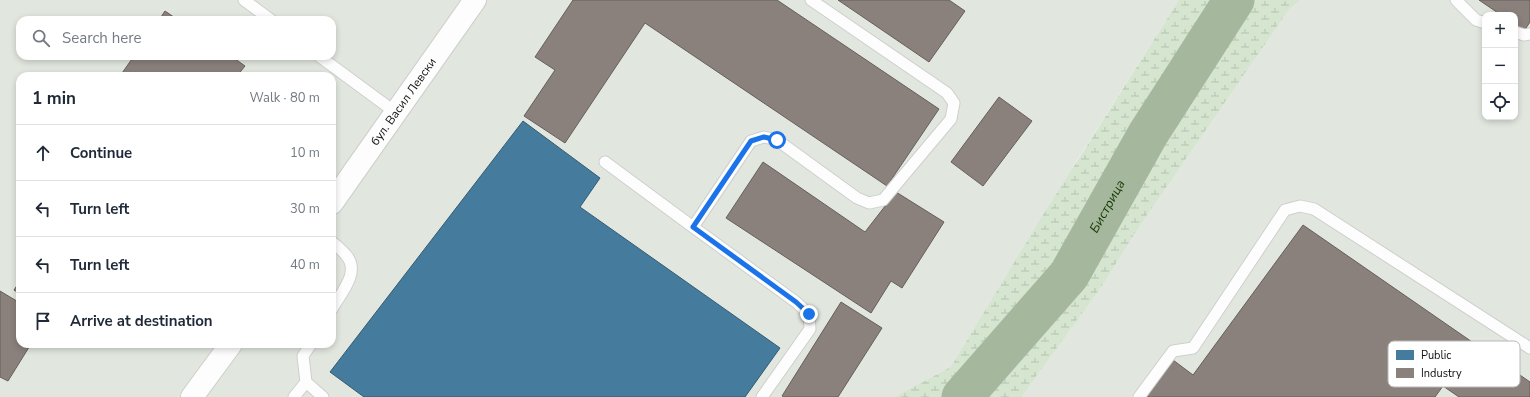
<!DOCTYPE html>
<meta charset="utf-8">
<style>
:root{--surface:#fff;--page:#f6f6f7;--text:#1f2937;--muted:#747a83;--line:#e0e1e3}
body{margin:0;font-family:"Nunito Sans",sans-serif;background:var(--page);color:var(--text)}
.controls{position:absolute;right:12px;top:12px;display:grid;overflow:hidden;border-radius:8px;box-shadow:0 2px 6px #0003}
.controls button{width:36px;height:36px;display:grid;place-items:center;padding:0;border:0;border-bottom:1px solid var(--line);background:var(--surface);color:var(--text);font:20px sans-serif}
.stop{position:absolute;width:12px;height:12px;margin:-9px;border:3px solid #1a73e8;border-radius:50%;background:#fff}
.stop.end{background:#1a73e8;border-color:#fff;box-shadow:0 1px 4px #0008}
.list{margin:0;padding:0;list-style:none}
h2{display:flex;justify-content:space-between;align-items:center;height:52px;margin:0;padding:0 16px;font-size:17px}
h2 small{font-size:13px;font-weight:400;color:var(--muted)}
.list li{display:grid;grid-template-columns:26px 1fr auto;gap:12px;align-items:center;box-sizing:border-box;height:56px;padding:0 16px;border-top:1px solid var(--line)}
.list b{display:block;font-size:15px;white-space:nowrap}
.list em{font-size:13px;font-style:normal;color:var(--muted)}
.icon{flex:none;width:22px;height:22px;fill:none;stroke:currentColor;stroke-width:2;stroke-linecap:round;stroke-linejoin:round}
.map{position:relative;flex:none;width:1530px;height:397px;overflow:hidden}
.search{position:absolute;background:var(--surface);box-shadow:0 2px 6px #0003;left:16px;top:16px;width:320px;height:44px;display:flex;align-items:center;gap:10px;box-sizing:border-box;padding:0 14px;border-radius:12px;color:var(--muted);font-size:15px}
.panel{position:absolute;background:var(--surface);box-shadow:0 2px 6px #0003;left:16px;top:72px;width:320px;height:276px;border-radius:12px}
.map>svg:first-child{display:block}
</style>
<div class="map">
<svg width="1530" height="397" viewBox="0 0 1530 397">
<defs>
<pattern id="wetland-marsh" width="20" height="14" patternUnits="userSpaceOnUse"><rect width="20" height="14" fill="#d5e5cf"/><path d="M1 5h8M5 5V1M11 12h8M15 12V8" fill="none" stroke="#b6c3b1"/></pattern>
</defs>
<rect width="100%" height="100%" fill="#f1f2f0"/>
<path fill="#e1e6df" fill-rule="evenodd" d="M0,0H1179L1072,168L1300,0H1530V397H0ZM1485,15H1515V117H1485ZM20,20H332V56H20ZM20,76H332V344H20Z"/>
<path fill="url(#wetland-marsh)" d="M1179,0H1300L1289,9L1138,228L1101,287L1021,397H895L951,367L1043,215Z"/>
<path fill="#457b9d" stroke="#355b72" d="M523,121L600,178L580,207L780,348L745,397H364L330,372Z"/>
<path fill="#8a817c" stroke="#655f5b" d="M573,0H777L939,109L887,186L645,23L565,143L524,116L555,70L535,57Z
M838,0H949L965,11L929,62Z
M1479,0H1530V22L1524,31L1515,25V15H1501Z
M165,11L178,20H159Z
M134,56H231L245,66L237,76H120Z
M999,97L1032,121L983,186L951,162Z
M763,162L865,232L896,192L944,222L902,288L891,281L871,313L726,218Z
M1303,225L1530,382V397H1459L1443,386L1435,397H1145L1173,360L1193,375Z
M20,281V294L14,290Z
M0,291L20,303V344H31L8,381L0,377Z
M841,302L882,328L838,397H784L782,396Z"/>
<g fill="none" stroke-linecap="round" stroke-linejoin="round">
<path stroke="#a5b89d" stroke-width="41" id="s1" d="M962,397L1069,275L1148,134L1234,0"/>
<g stroke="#cecfcd" stroke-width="13">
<path id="service" d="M244,0L271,20
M1456,0L1476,20L1485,23
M1515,32L1524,35L1530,34
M319,56L395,112
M605,162L693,227
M332,242C337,246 342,250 346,255C361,272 341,293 332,309
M311,344L303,356L306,382L323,397
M294,397L306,382
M762,397L810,329L809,314L796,302L693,227L751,141L764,137L777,140L857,198L869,203L883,200L951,119L954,103L947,93L811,0
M1139,397L1173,351L1193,348L1285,210L1300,206L1314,209L1530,348"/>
</g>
<g stroke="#cecfcd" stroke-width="24">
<g id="tertiary">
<path id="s2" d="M332,203L475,0"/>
<path d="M192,397L231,344"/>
</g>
</g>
<use href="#service" stroke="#fdfdfd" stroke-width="11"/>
<use href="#tertiary" stroke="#fdfdfd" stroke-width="22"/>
</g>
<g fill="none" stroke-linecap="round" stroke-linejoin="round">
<path stroke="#1a73e8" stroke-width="5" d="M777,140L764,137L751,141L693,227L796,302L809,314"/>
</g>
<g text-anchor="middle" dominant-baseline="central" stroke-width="4" stroke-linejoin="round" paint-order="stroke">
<g font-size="12" fill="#10110f" stroke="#fff">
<text stroke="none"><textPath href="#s2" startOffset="124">бул. Васил Левски</textPath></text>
</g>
<g font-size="13" font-style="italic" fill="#143700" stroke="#fff">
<text stroke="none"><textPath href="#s1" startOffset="241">Бистрица</textPath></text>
</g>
</g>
<rect x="1388" y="341" width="132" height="46" rx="6" fill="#fff" stroke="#b7b8b7" stroke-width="1"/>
<rect x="1396" y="350" width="18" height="10" fill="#457b9d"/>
<rect x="1396" y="368" width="18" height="10" fill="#8a817c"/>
<g font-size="11" fill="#10110f">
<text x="1421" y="359">Public</text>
<text x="1421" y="377">Industry</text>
</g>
</svg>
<div class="controls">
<button>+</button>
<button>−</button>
<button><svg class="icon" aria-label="locate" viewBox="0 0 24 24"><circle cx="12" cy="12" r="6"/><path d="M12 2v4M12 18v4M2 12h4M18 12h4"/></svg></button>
</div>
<div class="stop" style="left:777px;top:140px"></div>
<div class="stop end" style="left:809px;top:314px"></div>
<div class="search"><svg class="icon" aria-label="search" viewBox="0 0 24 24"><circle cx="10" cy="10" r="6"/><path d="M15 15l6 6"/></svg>Search here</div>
<section class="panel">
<h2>1 min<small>Walk · 80 m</small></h2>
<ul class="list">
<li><svg class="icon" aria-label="ahead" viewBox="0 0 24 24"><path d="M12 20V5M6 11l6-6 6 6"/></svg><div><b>Continue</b></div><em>10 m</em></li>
<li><svg class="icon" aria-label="left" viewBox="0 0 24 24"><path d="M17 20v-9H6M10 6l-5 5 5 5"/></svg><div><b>Turn left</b></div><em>30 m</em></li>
<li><svg class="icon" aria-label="left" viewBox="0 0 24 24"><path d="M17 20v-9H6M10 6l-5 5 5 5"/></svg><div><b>Turn left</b></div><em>40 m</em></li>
<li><svg class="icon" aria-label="arrive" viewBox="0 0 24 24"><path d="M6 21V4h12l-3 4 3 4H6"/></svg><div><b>Arrive at destination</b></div></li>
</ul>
</section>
</div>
